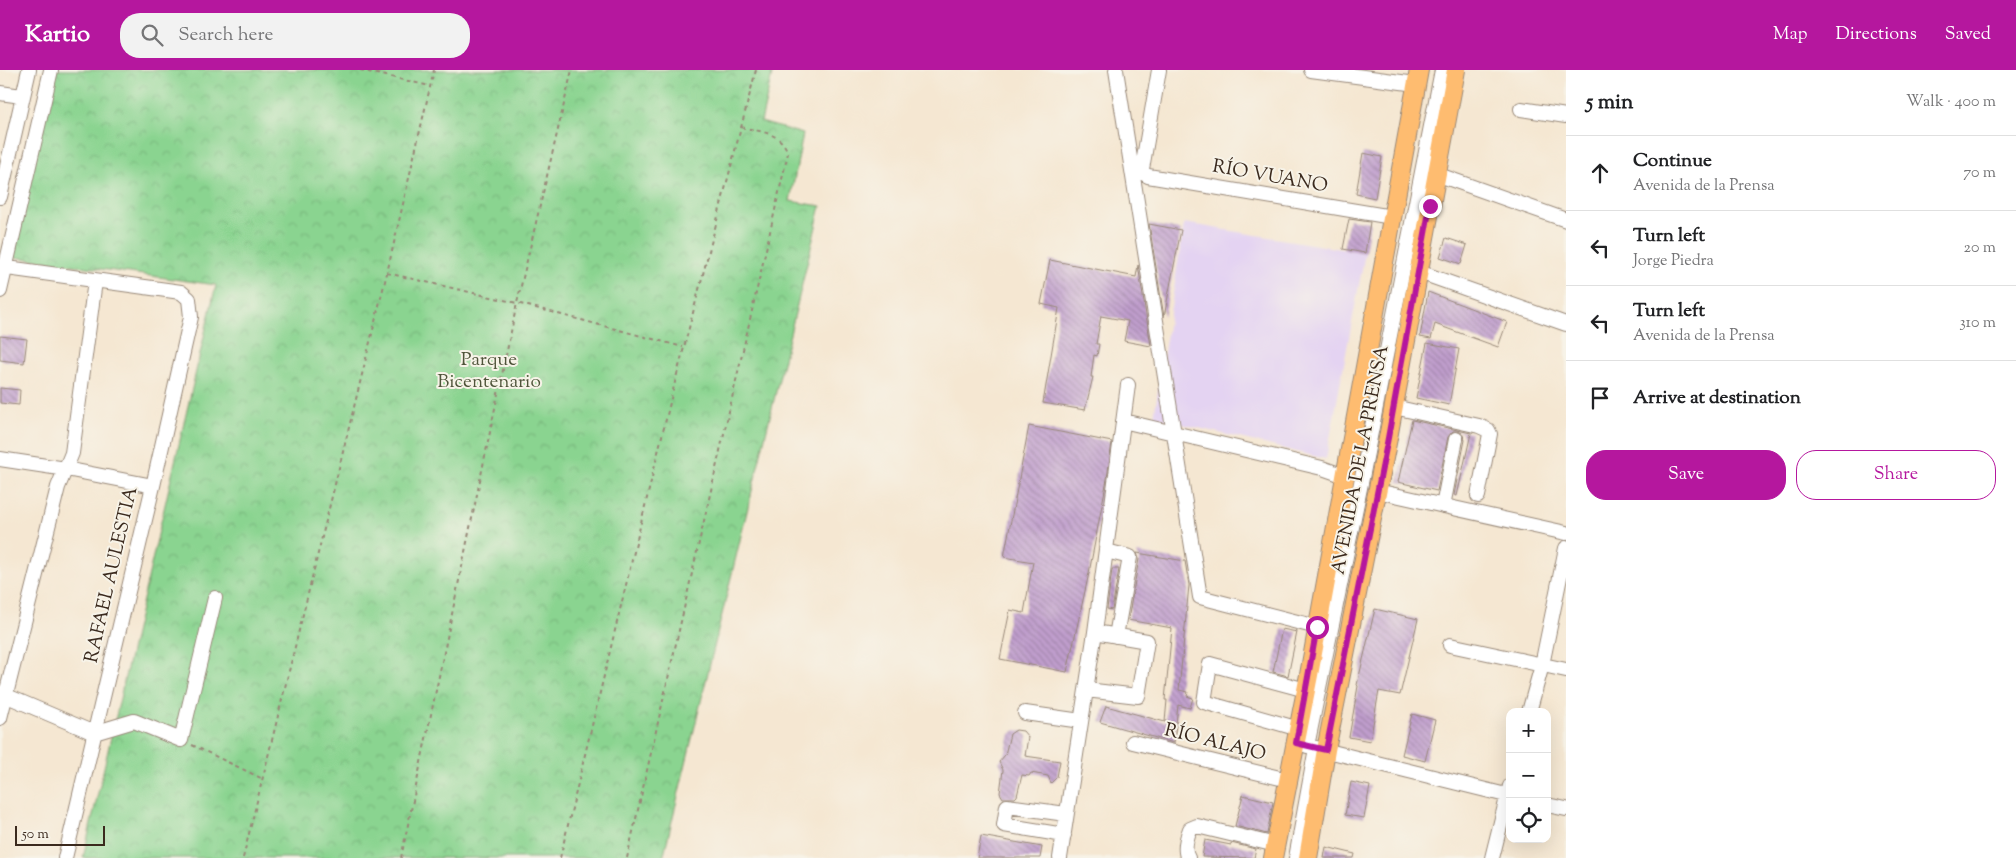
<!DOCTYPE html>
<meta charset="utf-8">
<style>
:root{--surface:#fff;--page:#f2f2f2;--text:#202124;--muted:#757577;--line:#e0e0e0;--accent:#b5179e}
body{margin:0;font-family:"Sorts Mill Goudy",serif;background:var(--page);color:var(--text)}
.controls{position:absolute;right:15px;bottom:15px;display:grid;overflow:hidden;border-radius:10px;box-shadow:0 5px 20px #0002}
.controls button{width:45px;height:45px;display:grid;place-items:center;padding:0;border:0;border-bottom:1px solid var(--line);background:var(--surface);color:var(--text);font:25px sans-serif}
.scale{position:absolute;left:15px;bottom:12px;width:90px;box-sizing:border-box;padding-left:5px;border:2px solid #3b2a1e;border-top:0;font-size:14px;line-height:18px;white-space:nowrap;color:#3b2a1e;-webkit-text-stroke:4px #f7f3e8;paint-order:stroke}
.stop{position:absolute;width:15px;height:15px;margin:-11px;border:4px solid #b5179e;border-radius:50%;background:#fff}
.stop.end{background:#b5179e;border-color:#fff;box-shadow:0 1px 5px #0008}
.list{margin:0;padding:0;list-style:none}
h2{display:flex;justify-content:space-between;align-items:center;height:65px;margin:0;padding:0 20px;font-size:21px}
h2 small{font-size:16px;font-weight:400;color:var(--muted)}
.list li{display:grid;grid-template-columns:32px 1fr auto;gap:15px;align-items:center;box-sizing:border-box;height:75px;padding:0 20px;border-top:1px solid var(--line)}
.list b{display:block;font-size:19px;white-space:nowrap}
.list p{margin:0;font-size:16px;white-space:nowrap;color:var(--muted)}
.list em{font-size:16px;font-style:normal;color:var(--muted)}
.actions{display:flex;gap:10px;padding:15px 20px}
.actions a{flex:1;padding:11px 0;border:1px solid var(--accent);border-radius:20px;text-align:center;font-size:18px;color:var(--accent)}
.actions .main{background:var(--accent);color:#fff}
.icon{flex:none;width:28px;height:28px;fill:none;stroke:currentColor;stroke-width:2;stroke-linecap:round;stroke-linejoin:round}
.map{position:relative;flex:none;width:1566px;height:788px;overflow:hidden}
header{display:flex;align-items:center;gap:30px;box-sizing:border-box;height:70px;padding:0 25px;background:var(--accent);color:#fff}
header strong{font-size:24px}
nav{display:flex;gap:28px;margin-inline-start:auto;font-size:18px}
.search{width:350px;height:45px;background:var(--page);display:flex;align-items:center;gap:12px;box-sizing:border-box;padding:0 18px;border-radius:20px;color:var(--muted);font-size:19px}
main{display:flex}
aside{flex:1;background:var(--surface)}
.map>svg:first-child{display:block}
</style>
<header>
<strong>Kartio</strong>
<div class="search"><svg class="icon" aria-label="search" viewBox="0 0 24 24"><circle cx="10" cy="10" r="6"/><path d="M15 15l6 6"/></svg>Search here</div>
<nav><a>Map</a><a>Directions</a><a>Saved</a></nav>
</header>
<main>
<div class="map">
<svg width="1566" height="788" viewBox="0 0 1566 788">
<defs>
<pattern id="park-crowns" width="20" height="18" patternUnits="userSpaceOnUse" patternTransform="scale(1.25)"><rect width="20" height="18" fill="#8ad490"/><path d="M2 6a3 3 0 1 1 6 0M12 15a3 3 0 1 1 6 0" fill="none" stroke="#78b67c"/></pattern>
<pattern id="building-back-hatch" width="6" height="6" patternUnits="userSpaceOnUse" patternTransform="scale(1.25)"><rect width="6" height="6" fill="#c09ecd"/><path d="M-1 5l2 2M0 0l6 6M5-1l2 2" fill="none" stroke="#9d81a6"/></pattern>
</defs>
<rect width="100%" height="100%" fill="#f7f3e8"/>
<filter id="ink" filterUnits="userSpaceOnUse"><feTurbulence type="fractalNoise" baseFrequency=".02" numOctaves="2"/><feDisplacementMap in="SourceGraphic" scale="10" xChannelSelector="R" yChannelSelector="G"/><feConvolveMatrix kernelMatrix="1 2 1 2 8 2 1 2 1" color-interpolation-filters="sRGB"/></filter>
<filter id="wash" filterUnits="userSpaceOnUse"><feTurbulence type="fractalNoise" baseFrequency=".0096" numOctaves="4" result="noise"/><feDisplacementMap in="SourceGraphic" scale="20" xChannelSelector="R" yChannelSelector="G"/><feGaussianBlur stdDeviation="1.12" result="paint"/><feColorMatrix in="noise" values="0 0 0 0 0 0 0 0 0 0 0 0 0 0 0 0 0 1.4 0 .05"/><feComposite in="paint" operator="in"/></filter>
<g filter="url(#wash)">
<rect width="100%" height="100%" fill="#f5e7d2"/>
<path fill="#e4d3f2" d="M1184,153L1365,183L1326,389L1154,347Z"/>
<path fill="url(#park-crowns)" stroke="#627f57" d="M46,0H773L761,52L803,64L790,131L821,136L663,788H83L216,215L14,187Z"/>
<g id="blocks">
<path fill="url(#building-back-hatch)" d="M1363,83L1382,87L1375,128L1356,124Z
M1349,149L1370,152L1365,183L1343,179Z
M1149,154L1181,160L1164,247Z
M1446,168L1467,175L1461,194L1440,187Z
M1050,190L1136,207L1138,195L1151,276L1124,271L1128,251L1101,246L1096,274H1099L1097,286L1094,285L1091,307H1093L1085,340L1043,333L1059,238L1041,234Z
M1428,222L1507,252L1498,277L1435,254L1431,269L1420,267Z
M0,266L27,269L24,293L0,290Z
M1427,273L1459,279L1449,335L1416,328Z
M0,318L20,320L19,335L0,333Z
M1412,350L1471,363L1457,426L1454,425L1465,370L1462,363L1458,361H1453L1448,367L1437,421L1398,412Z
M1029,356L1112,372L1107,409L1089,503L1067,602L1000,589L1010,540L1024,543L1033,492L1004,487Z
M1137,483L1185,491L1189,515L1179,620L1188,622L1187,626L1193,628L1190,638L1178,635L1174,673L1100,652L1106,636L1165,652L1167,630H1165L1172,558L1128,550L1139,489Z
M1112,499H1119L1112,540L1107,539Z
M1375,539L1418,549L1400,625L1379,621L1370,671L1349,667L1358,616L1357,615Z
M1282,559L1297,562L1288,606L1273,602Z
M1412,644L1435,650L1425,691L1402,685Z
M1016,660L1023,661L1028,667L1025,686L1060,691L1057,707L1051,713L1048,706L1031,703L1029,706L1022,705L1017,726L1015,728H1003L1000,723L1003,700L999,692L1005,685L1010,664Z
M1351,712L1370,716L1364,748L1345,745Z
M1243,725L1273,732L1267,764L1235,756Z
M981,766L1042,777L1040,788H977Z
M1205,770L1231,775V773L1256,779L1254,788L1202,787Z
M1326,777L1355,784L1354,788H1324Z"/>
</g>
</g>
<g filter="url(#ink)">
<use href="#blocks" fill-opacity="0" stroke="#988878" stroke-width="1"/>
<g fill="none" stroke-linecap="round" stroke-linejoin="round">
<g stroke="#988878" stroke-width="16">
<path id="minor" d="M1116,0L1200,527L1317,557
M1159,0L1142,99L1143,103L1148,106L1392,147
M1311,0L1416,14
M0,23L22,26
M1521,39L1566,46
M1436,104L1566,150
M0,127L29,0
M0,197L181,222L189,229L191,247L153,416L65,788
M1419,202L1566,254
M0,221L51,0
M1394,337L1479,356L1488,360L1490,364L1478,426
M1123,351L1322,398L1345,406
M0,389L66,399L153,416
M1377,421L1566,463
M1443,436L1456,369
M1106,481L1130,487L1116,566
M1450,575L1566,600
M1086,620L1138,626L1147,571L1095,562
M0,623L94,663L134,651L181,670L215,528
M1529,642L1542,595L1566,478
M1025,643L1081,651
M0,648L58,417L72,383L95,211
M1299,659L1204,632L1210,594L1306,620
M1133,672L1288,710
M1307,676L1360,418L1442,0
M1316,678L1510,726
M1547,735L1566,739
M1064,765L1004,755L1007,736L1066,744
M1060,788L1095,562L1128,315
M1188,788C1183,780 1187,767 1190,759L1197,756L1276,775
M1296,788L1316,678
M1492,788L1510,716"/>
</g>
<g stroke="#988878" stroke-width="20">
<path id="major" d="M1273,788L1309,605L1419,0
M1308,788L1326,680L1388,368L1456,0"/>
</g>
<path stroke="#988878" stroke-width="2" stroke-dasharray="4 4" stroke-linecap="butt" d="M360,0L430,16
M387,203L517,233L683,277
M192,675L261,708
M243,788L387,203L434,0
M401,788L517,233L572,0
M560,788L675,312L756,0
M627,788L788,83C781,62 761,62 741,57"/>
<use href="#minor" stroke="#fff" stroke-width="14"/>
<use href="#major" stroke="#febc70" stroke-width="18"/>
</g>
</g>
<g fill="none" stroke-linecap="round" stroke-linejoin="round" filter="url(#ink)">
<path stroke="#b5179e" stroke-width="6" d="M1317,557L1296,673L1326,680L1388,368L1430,136"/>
</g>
<g text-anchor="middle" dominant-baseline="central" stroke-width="4" stroke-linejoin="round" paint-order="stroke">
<g font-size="19" fill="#3b2a1e" stroke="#f7f3e8">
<text transform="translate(1270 107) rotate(10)">RÍO VUANO</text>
<text transform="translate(1361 390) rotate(-79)">AVENIDA DE LA PRENSA</text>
<text transform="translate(112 505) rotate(-77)">RAFAEL AULESTIA</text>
<text transform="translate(1215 673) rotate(14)">RÍO ALAJO</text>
</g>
<g font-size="19" fill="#4f543a" stroke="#f7f3e8">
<text x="489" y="290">Parque<tspan x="489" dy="22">Bicentenario</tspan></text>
</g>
</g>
</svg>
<div class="controls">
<button>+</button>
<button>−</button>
<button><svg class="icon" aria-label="locate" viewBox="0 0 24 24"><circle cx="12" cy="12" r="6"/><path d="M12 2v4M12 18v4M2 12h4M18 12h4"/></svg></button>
</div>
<div class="scale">50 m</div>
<div class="stop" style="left:1317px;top:557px"></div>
<div class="stop end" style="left:1430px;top:136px"></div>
</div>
<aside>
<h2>5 min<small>Walk · 400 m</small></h2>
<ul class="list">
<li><svg class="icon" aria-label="ahead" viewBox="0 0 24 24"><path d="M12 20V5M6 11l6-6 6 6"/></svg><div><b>Continue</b><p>Avenida de la Prensa</p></div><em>70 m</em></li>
<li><svg class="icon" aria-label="left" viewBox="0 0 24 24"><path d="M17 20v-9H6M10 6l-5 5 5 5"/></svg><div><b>Turn left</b><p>Jorge Piedra</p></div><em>20 m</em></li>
<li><svg class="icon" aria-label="left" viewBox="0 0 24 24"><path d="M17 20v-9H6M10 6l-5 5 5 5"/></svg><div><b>Turn left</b><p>Avenida de la Prensa</p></div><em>310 m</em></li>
<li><svg class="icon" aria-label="arrive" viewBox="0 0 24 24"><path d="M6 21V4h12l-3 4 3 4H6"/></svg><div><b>Arrive at destination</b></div></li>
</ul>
<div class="actions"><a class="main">Save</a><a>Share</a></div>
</aside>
</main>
